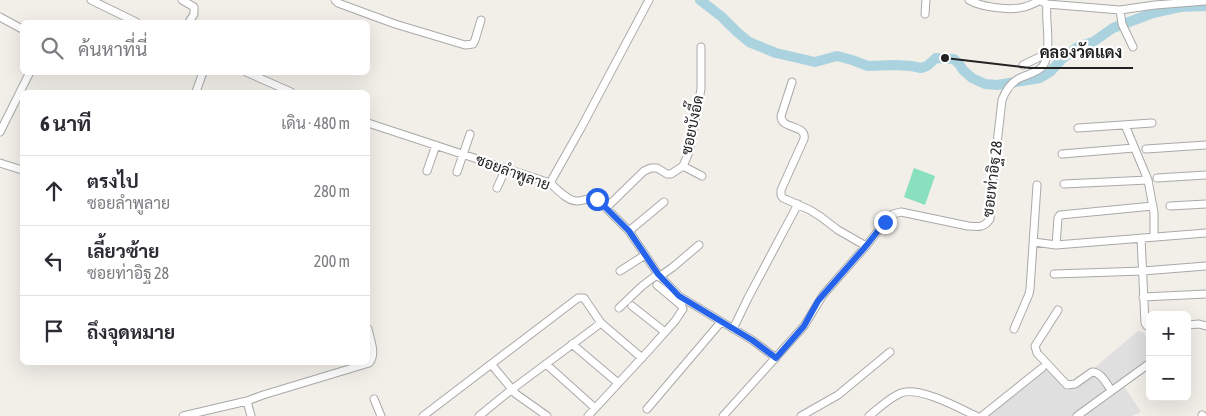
<!DOCTYPE html>
<html lang="th">
<meta charset="utf-8">
<style>
:root{--surface:#fff;--page:#f7f7f7;--text:#2b2b33;--muted:#7c7c81;--line:#e1e1e2}
body{margin:0;font-family:"Asap Condensed",Sarabun,sans-serif;background:var(--page);color:var(--text)}
.controls{position:absolute;right:15px;bottom:15px;display:grid;overflow:hidden;border-radius:8px;box-shadow:0 5px 20px #0002}
.controls button{width:45px;height:45px;display:grid;place-items:center;padding:0;border:0;border-bottom:1px solid var(--line);background:var(--surface);color:var(--text);font:25px sans-serif}
.stop{position:absolute;width:15px;height:15px;margin:-11px;border:4px solid #2563eb;border-radius:50%;background:#fff}
.stop.end{background:#2563eb;border-color:#fff;box-shadow:0 1px 5px #0008}
.list{margin:0;padding:0;list-style:none}
h2{display:flex;justify-content:space-between;align-items:center;height:65px;margin:0;padding:0 20px;font-size:21px}
h2 small{font-size:16px;font-weight:400;color:var(--muted)}
.list li{display:grid;grid-template-columns:32px 1fr auto;gap:15px;align-items:center;box-sizing:border-box;height:70px;padding:0 20px;border-top:1px solid var(--line)}
.list b{display:block;font-size:19px;white-space:nowrap}
.list p{margin:0;font-size:16px;white-space:nowrap;color:var(--muted)}
.list em{font-size:16px;font-style:normal;color:var(--muted)}
.icon{flex:none;width:28px;height:28px;fill:none;stroke:currentColor;stroke-width:2;stroke-linecap:round;stroke-linejoin:round}
.map{position:relative;flex:none;width:1206px;height:416px;overflow:hidden}
.search{position:absolute;background:var(--surface);box-shadow:0 5px 20px #0002;left:20px;top:20px;width:350px;height:55px;display:flex;align-items:center;gap:12px;box-sizing:border-box;padding:0 18px;border-radius:8px;color:var(--muted);font-size:19px}
.panel{position:absolute;background:var(--surface);box-shadow:0 5px 20px #0002;left:20px;top:90px;width:350px;height:275px;border-radius:8px}
.map>svg:first-child{display:block}
</style>
<div class="map">
<svg width="1206" height="416" viewBox="0 0 1206 416">
<rect width="100%" height="100%" fill="#f2efe9"/>
<path fill="#e0dfdf" d="M1138,331L1144,333L1150,343V361L1121,382L1141,412L1132,416H987L1045,368L1067,391Z"/>
<path fill="#88e0be" d="M914,168L935,176L925,205L904,197Z"/>
<g fill="none" stroke-linecap="round" stroke-linejoin="round">
<path stroke="#aad3df" stroke-width="10" d="M700,0L722,17L737,32L749,42L776,53L815,62L837,56L852,60L868,66L895,65L911,66L921,68L927,66L936,58L954,59L959,64L963,70L972,78L985,84L997,85L1028,80L1040,78L1050,72L1062,59L1079,46L1093,42L1113,28L1153,13L1180,7L1206,6"/>
<g stroke="#a9a9a9" stroke-width="9">
<path id="street" d="M91,0L136,22
M182,0L194,7V14L189,22
M335,0L338,3L395,24L465,45L473,44L475,40L481,20
M969,0C981,7 1010,11 1024,7C1030,6 1034,3 1039,1
M1039,0L1047,4L1120,10L1155,5L1206,1
M1120,10L1122,24L1133,47
M925,14L926,0
M0,17L22,29
M1023,65L1048,53
M246,72L291,92
M792,82L781,116C781,130 807,124 804,139L781,190V195L783,198L810,210L821,217L838,230L866,246
M196,92L203,72
M368,123L550,183C557,189 567,201 577,201C584,201 590,197 597,199L629,231L658,274L679,296L752,340L776,358
M1125,125L1148,180L1154,213V237
M1078,128L1152,123
M0,132L30,72
M1146,149L1206,145
M1062,154L1134,148
M0,163L22,170
M683,166L702,176
M427,171L436,145
M457,172L470,134
M1157,178L1206,175
M550,183L581,128L649,0
M1064,184L1148,180
M497,188L506,168
M1170,206L1206,204
M606,208L644,171L651,168H657L667,174H671L683,166L689,152L701,89V47
M629,231L664,202
M1141,238L1145,323L1147,326L1150,327
M1034,242L1056,245L1206,233
M1056,245L1058,218L1060,215L1153,206
M620,271L645,255
M1054,274L1143,271L1206,266
M659,277L673,267L699,245
M1143,297L1206,294
M632,306L665,332
M619,308L642,286L658,274
M1058,310L1035,346L1037,353L1067,385L1075,384L1092,372C1101,372 1106,383 1111,390
M1187,325L1199,324L1206,326
M733,329L748,298L798,204
M1014,329L1029,294L1030,289L1037,185
M572,344L618,383
M491,364L516,394L547,416
M546,364L595,408
M374,399L381,416
M647,409L721,322
M1202,415L1203,416
M183,416L247,401
M251,416L247,401L263,395L369,363C377,355 370,339 368,329
M423,416L578,298H584L601,323L642,358
M479,416L511,390L601,323
M588,416L650,349L675,321L683,309L682,306L657,285
M723,416L804,326L823,295L866,246L885,222L893,214L901,212L968,226C978,227 984,228 990,219L992,187L1002,100C1005,92 1011,83 1018,79C1028,73 1043,73 1046,59C1051,42 1045,22 1047,4
M801,416L838,395L890,352
M869,416C879,408 889,398 901,393C919,386 959,408 976,416
M982,416L1042,368
M1077,416L1150,363"/>
</g>
<use href="#street" stroke="#fff" stroke-width="7"/>
</g>
<g fill="none" stroke-linecap="round" stroke-linejoin="round">
<path stroke="#2563eb" stroke-width="6" d="M597,199L629,231L658,274L679,296L752,340L776,358L804,326L818,301L823,295L866,246L885,222"/>
</g>
<g text-anchor="middle" dominant-baseline="central" stroke-width="4.5" stroke-linejoin="round" paint-order="stroke">
<g font-size="15" fill="#222" stroke="#fff">
<text transform="translate(692 125) rotate(-78)">ซอยบังอี๊ด</text>
<text transform="translate(513 172) rotate(20)">ซอยลำพูลาย</text>
<text transform="translate(992 179) rotate(-83)">ซอยท่าอิฐ 28</text>
</g>
</g>
<path fill="none" stroke="#222" stroke-width="2" d="M945 58L1030 68H1133"/>
<circle fill="#222" stroke="#fff" stroke-width="2" cx="945" cy="58" r="5"/>
<g font-size="16" text-anchor="middle" font-weight="bold" fill="#222" stroke="#fff" stroke-width="4.5" stroke-linejoin="round" paint-order="stroke">
<text x="1081" y="58">คลองวัดแดง</text>
</g>
</svg>
<div class="controls">
<button>+</button>
<button>−</button>
</div>
<div class="stop" style="left:597px;top:199px"></div>
<div class="stop end" style="left:885px;top:222px"></div>
<div class="search"><svg class="icon" aria-label="search" viewBox="0 0 24 24"><circle cx="10" cy="10" r="6"/><path d="M15 15l6 6"/></svg>ค้นหาที่นี่</div>
<section class="panel">
<h2>6 นาที<small>เดิน · 480 m</small></h2>
<ul class="list">
<li><svg class="icon" aria-label="ahead" viewBox="0 0 24 24"><path d="M12 20V5M6 11l6-6 6 6"/></svg><div><b>ตรงไป</b><p>ซอยลำพูลาย</p></div><em>280 m</em></li>
<li><svg class="icon" aria-label="left" viewBox="0 0 24 24"><path d="M17 20v-9H6M10 6l-5 5 5 5"/></svg><div><b>เลี้ยวซ้าย</b><p>ซอยท่าอิฐ 28</p></div><em>200 m</em></li>
<li><svg class="icon" aria-label="arrive" viewBox="0 0 24 24"><path d="M6 21V4h12l-3 4 3 4H6"/></svg><div><b>ถึงจุดหมาย</b></div></li>
</ul>
</section>
</div>
